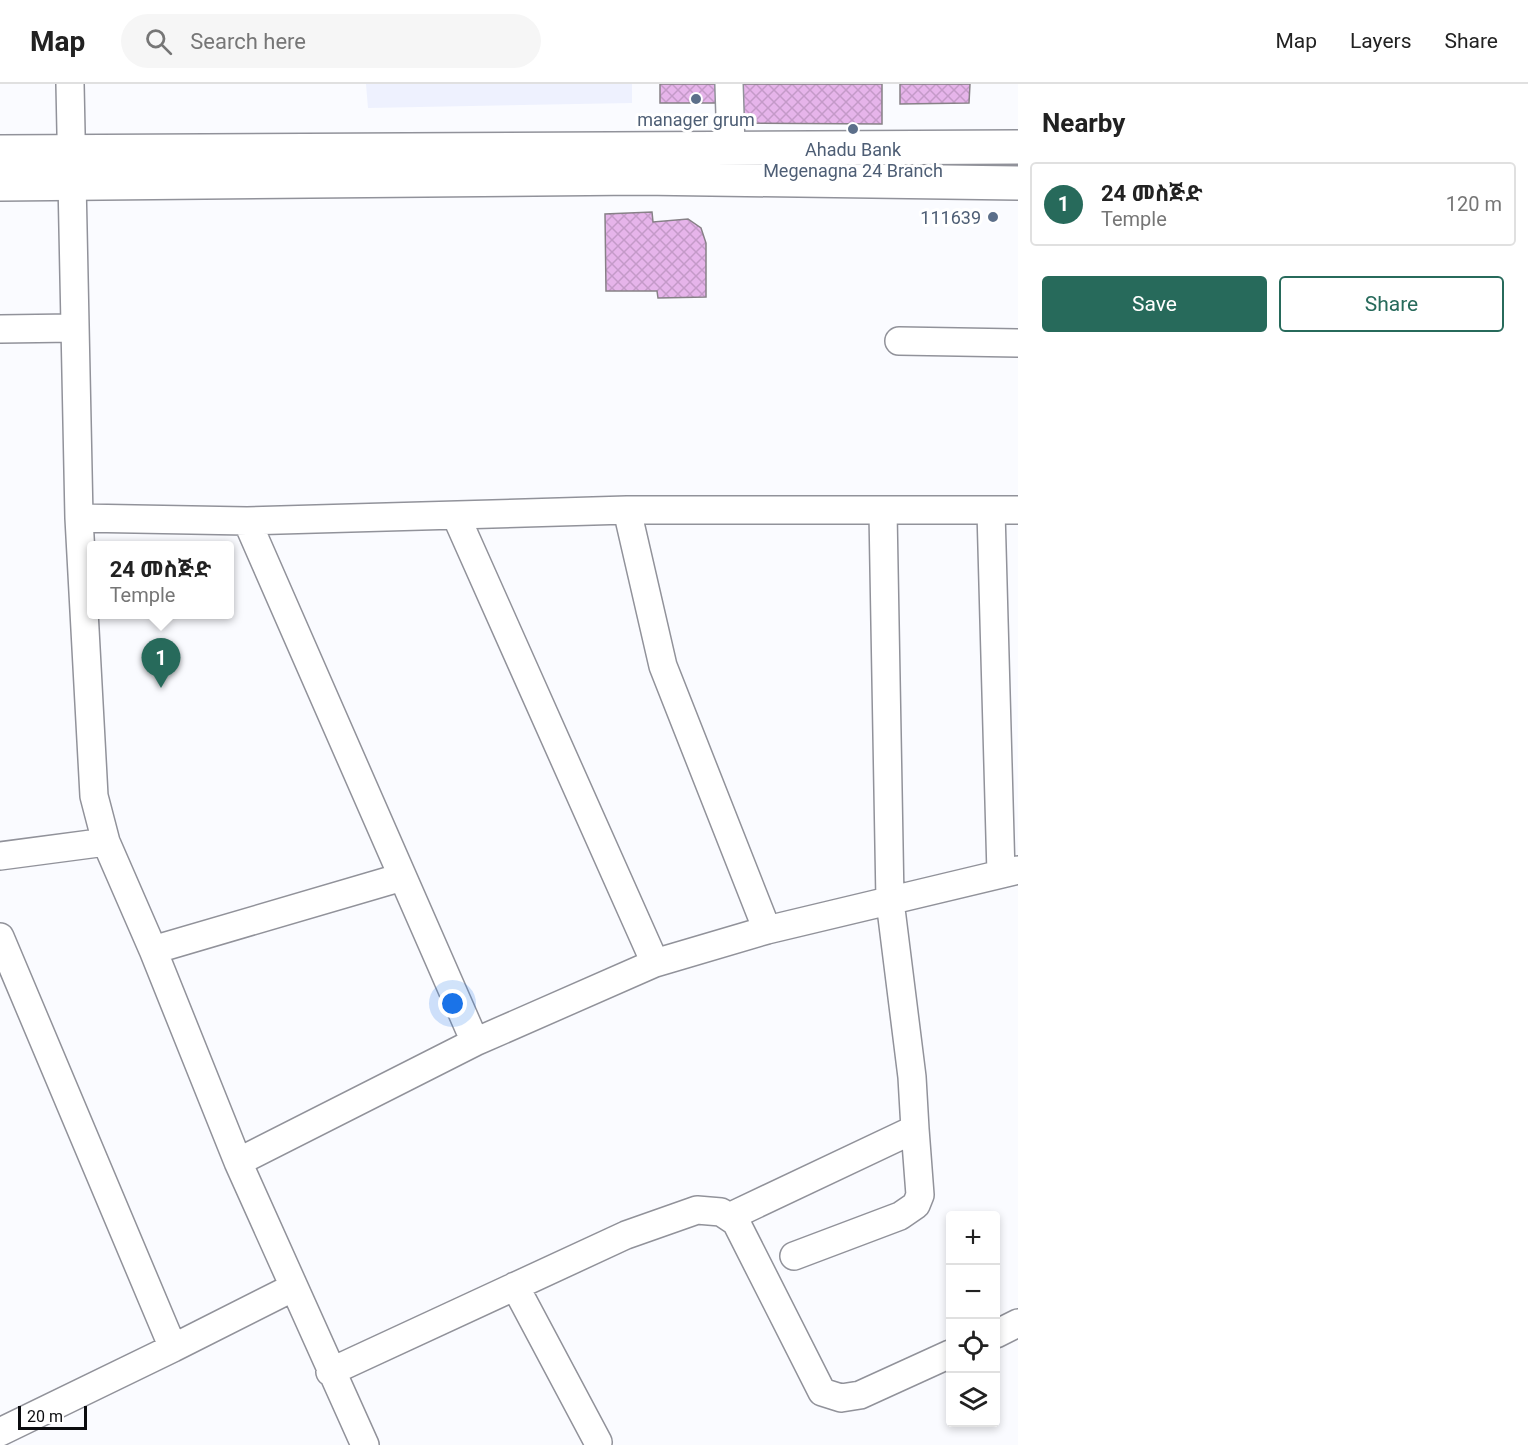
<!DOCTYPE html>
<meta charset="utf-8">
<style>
:root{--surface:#fff;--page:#f6f6f6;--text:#222;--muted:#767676;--line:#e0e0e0;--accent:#276a5b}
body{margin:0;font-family:Roboto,"Noto Sans Ethiopic",sans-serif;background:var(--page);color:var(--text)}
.controls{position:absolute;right:18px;bottom:18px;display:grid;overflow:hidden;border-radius:6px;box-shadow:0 3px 9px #0003}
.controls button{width:54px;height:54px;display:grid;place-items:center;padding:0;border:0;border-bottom:2px solid var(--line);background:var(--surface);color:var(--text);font:30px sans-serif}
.scale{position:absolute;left:18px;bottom:15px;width:69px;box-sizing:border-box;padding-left:6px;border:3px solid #0b0c0f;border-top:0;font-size:16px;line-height:21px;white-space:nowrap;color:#0b0c0f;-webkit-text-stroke:4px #fff;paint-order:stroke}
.you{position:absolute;left:453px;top:920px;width:21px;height:21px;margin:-15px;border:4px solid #fff;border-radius:50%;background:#1a73e8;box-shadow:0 0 0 9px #1a73e833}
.badge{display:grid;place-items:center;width:39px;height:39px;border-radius:50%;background:var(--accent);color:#fff;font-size:20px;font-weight:700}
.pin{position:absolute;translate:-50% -50px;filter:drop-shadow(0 2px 3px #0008)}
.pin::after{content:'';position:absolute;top:32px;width:21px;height:18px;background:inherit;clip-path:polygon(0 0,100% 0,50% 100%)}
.popup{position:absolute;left:87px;top:457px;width:147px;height:78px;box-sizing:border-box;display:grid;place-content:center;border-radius:6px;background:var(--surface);filter:drop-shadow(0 2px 4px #0005);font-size:20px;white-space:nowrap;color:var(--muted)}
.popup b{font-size:22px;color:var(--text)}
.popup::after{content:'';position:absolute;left:50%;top:100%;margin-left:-12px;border:12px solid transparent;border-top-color:var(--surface)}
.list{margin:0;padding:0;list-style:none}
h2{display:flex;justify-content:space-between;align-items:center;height:78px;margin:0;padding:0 24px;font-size:26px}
h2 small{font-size:20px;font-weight:400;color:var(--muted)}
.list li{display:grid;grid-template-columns:39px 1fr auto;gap:18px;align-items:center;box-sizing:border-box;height:84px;margin:0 12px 12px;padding:0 12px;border:2px solid var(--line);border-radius:6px}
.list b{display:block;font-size:22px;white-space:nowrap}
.list p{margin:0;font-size:20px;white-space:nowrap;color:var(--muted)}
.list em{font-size:20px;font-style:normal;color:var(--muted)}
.actions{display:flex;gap:12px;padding:18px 24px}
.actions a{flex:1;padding:14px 0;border:2px solid var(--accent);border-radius:6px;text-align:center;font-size:21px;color:var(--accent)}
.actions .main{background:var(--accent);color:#fff}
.icon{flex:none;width:33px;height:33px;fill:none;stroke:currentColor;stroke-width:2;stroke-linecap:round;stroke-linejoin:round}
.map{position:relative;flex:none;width:1018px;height:1361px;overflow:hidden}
header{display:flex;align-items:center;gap:36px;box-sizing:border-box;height:84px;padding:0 30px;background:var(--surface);border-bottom:2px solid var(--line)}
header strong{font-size:28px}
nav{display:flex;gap:33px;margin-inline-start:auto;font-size:21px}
.search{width:420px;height:54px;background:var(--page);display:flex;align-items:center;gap:15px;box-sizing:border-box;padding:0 21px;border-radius:33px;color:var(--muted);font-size:22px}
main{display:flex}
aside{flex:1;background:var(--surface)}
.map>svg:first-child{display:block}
</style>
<header>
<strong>Map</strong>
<div class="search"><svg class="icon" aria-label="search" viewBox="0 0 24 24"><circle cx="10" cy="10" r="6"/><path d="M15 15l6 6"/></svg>Search here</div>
<nav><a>Map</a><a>Layers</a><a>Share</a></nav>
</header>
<main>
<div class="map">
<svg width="1018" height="1361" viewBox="0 0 1018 1361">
<defs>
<pattern id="building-cross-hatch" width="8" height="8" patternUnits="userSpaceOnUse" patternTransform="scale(1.5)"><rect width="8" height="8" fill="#e6b4ea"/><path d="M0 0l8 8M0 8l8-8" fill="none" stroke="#c49ac8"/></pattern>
</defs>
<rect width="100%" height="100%" fill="#fafbff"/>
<path fill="#eef1fe" d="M366,0H632V19L368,24Z"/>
<path fill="url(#building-cross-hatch)" stroke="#878187" stroke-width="1.5" d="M660,0H725V19H660Z
M742,0H882V40L742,39Z
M900,0H970L969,19L900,20Z
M652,128L653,138L688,135L701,144L706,159V213L658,214L657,207H606L605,130Z"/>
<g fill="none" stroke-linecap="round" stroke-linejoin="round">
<g stroke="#91929a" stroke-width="30">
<path id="minor" d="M70,0L79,434L94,712L106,758L153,866L238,1078L365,1361
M729,0L731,63
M0,245L74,244
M899,257L1018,259
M627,426L663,582L767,846
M991,427L1001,790
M456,432L655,879
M79,434L247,437L627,426H1018
M247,437L475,958
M0,772L106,758
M0,853L173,1264L0,1348
M153,866L402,793
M238,1078L475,958L655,879L767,846L1018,786
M729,1133L915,1045L912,993L890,817L883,428
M794,1172L900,1132L916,1121L920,1111L915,1045
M515,1202L598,1358
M996,1250L1018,1239
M173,1264L294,1203
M330,1288L626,1151L697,1126L721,1128L736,1138L822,1308L841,1314L860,1311L950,1270"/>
</g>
<g stroke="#91929a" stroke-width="36">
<path id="major" d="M0,68L1018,63
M0,100L640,94L1018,99"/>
</g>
<use href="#minor" stroke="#fff" stroke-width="27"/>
<use href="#major" stroke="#fff" stroke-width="33"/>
</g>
<g fill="#5c6f8a" stroke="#fff" stroke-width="2">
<circle cx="696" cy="15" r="6"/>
<circle cx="853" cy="45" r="6"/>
<circle cx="993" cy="133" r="6"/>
</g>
<g text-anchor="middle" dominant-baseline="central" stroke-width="6" stroke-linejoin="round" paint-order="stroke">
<g font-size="18" fill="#4e5e75" stroke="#fff">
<text x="696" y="35">manager grum</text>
<text x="853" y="65">Ahadu Bank<tspan x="853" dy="21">Megenagna 24 Branch</tspan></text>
<text x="981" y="133" text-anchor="end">111639</text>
</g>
</g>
</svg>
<div class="controls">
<button>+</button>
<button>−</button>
<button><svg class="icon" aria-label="locate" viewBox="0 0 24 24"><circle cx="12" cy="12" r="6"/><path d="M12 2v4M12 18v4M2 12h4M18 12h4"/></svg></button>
<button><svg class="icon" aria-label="layers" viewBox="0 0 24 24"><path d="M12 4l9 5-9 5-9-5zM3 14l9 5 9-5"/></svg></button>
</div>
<div class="scale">20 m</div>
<div class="you"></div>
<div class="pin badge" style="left:161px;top:604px">1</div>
<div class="popup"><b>24 መስጅድ</b>Temple</div>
</div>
<aside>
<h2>Nearby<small></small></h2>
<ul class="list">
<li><span class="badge">1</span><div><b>24 መስጅድ</b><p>Temple</p></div><em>120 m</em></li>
</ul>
<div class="actions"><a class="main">Save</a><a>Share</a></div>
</aside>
</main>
